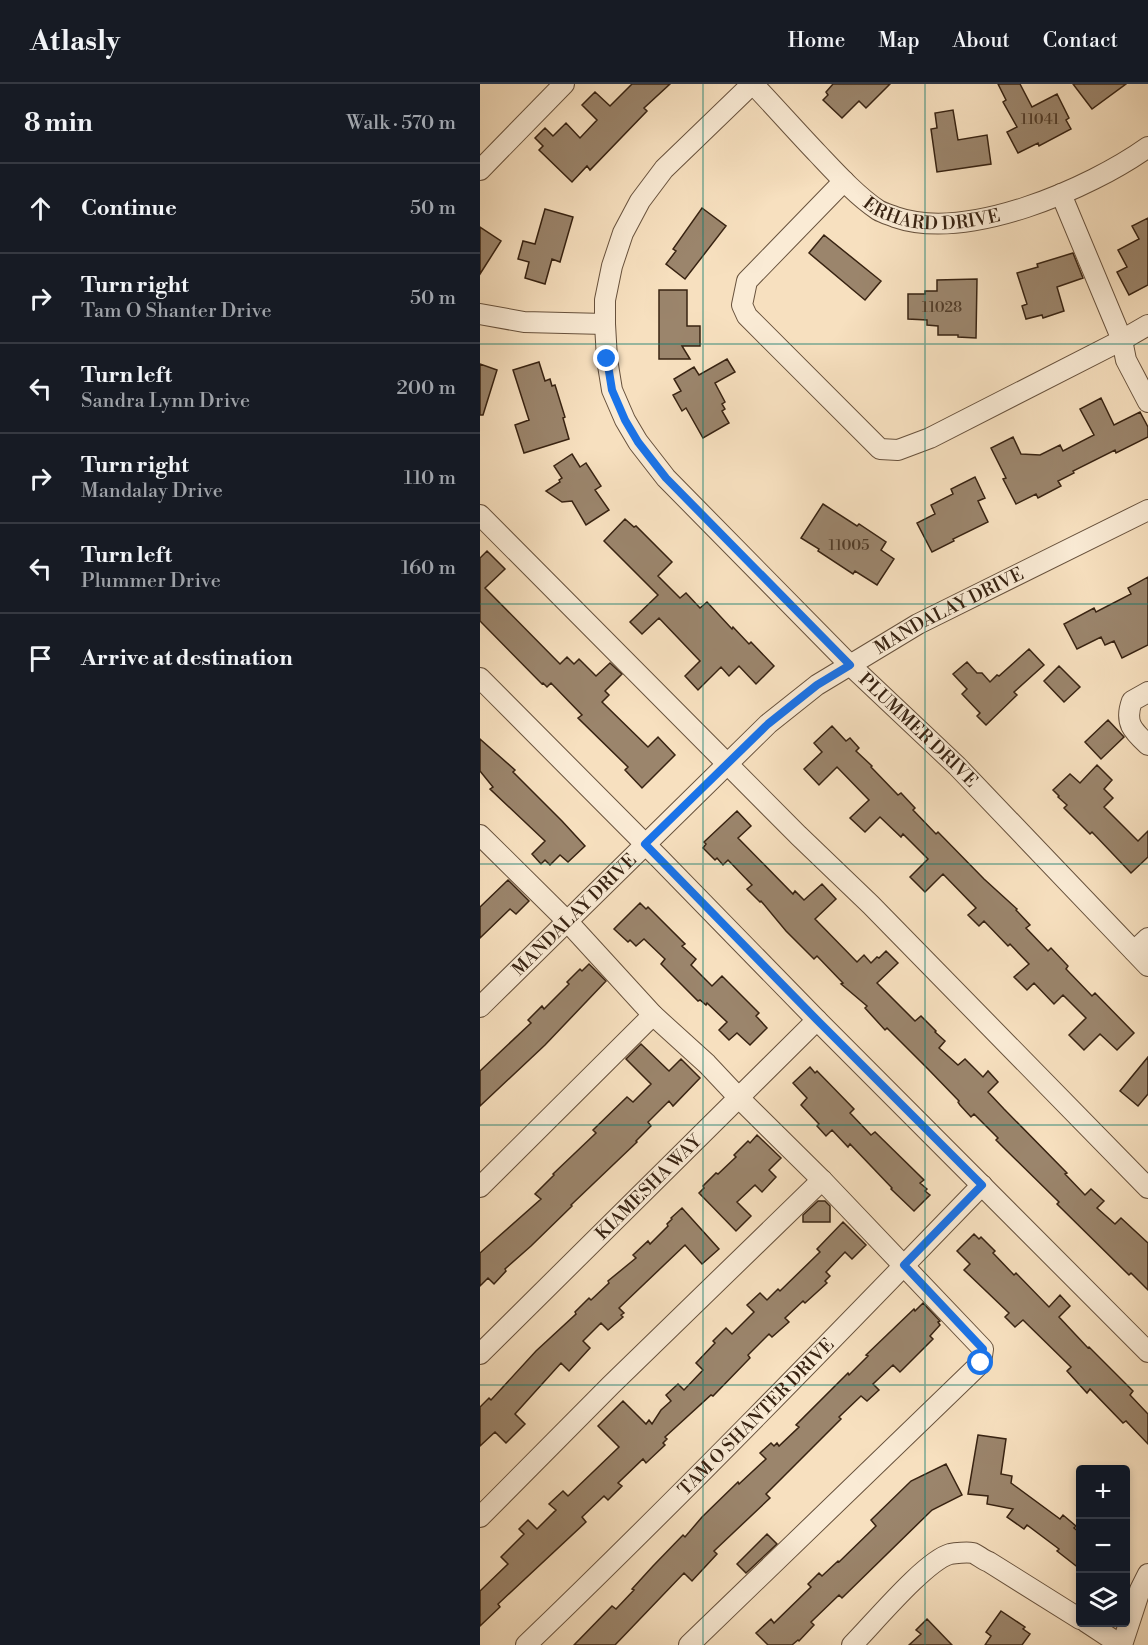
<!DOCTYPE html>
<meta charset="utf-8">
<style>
:root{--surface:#171b24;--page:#242831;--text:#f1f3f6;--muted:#9ea1a6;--line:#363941}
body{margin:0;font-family:"Libre Bodoni",serif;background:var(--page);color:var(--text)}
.controls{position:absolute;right:18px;bottom:18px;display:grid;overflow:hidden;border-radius:6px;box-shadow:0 3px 9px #0003}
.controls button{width:54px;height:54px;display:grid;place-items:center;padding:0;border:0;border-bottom:2px solid var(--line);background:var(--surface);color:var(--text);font:30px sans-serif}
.stop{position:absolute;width:18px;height:18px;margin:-14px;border:4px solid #1a73e8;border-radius:50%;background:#fff}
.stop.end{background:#1a73e8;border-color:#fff;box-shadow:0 2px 6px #0008}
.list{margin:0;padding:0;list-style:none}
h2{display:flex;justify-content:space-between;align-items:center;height:78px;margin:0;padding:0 24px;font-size:26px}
h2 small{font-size:20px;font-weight:400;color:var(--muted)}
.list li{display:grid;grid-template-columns:39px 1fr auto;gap:18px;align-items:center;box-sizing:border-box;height:90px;padding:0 24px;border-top:2px solid var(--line)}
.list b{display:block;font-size:22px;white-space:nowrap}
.list p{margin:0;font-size:20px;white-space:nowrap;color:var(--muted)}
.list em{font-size:20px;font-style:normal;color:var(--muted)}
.icon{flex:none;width:33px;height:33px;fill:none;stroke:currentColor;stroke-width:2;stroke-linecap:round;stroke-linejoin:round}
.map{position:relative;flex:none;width:668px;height:1561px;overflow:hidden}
header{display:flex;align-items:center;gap:36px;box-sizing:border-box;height:84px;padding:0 30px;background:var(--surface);border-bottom:2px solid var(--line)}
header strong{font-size:28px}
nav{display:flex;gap:33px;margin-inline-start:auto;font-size:21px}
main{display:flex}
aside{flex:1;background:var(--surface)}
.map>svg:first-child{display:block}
</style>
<header>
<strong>Atlasly</strong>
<nav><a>Home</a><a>Map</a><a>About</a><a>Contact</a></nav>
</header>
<main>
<aside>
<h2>8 min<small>Walk · 570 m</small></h2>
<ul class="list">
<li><svg class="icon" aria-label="ahead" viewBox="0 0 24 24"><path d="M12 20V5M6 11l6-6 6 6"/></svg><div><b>Continue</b></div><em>50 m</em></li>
<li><svg class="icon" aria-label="right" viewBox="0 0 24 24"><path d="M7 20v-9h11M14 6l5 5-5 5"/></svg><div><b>Turn right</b><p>Tam O Shanter Drive</p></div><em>50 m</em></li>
<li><svg class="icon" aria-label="left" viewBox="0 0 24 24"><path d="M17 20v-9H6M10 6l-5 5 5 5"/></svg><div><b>Turn left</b><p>Sandra Lynn Drive</p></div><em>200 m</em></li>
<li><svg class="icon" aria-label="right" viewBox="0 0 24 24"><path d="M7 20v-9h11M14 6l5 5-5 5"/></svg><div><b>Turn right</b><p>Mandalay Drive</p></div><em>110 m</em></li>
<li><svg class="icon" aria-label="left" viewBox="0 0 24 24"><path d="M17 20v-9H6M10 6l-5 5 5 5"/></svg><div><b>Turn left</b><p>Plummer Drive</p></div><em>160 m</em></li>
<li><svg class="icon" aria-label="arrive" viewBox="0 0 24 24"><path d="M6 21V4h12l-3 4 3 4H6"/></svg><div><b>Arrive at destination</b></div></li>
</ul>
</aside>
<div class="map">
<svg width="668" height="1561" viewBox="0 0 668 1561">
<rect width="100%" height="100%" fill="#f7e0bf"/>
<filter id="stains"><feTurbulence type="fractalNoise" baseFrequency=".00333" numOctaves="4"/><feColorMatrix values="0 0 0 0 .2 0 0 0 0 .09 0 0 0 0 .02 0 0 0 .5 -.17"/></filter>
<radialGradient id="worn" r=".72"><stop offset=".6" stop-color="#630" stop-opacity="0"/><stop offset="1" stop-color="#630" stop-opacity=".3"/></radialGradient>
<path fill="#9b856c" stroke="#382312" stroke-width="1.5" d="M152,0H190L164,24L167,27L110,86L107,82L92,98L59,66L63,62L55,54L65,44L73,52L86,39L100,54L117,36L102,21L115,8L130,22Z
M353,0H410L386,24L379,17L362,34L343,16L348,11L346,8Z
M518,0H540L552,23L577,10L589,34L586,36L591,45L559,62L558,59L538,69L527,48L537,43L523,18L526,16Z
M593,0H646L612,25Z
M473,26L478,56L507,51L511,80L457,88L451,45L457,44L455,29Z
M222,124L246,142L205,195L186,180L196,167L193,165Z
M65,125L93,133L80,178L72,175L65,200L45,194L49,178L38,175L43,157L55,160Z
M668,134V201L649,211L637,188L647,183L638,166L659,155L652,142Z
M0,143L21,157L0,190Z
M344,151L401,197L385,216L329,169Z
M593,169L603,194L577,203L584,227L563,234L562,231L546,235L542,222L547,220L537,189L558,183L557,180Z
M497,195L496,254L478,253V251H458V242L447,241V236L428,235V210H445V207H457V196Z
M179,206H207V242H220V262H202L210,275H179Z
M247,275L255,288L235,299L245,318L242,320L245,325L242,327L249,339L223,354L206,324L202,327L193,311L201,307L194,295L214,283L219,291Z
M59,278L65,297L70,295L72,302L75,301L85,333L83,334L89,355L44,369L35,341L49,336L33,286Z
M0,280L17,286L3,331H0Z
M621,314L634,341L660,328L668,343V353L636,369L635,366L593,387L594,389L578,397L581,402L558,414L556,410L536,420L523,395L526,394L511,364L533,353L541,370L560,371L580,361L583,367L614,351L600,325Z
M92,370L100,383L106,379L121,402L115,406L129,426L106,441L92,417L82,418L66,407L80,398L79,396L82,394L74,382Z
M495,393L505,414L498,417L508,438L473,455L474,457L452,468L437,439L455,430L451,421L473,410L471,405Z
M343,420L377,442L379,440L406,458L401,466L414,475L397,501L375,487L373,490L338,467L339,465L321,454Z
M145,435L154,443L156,442L192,478L178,492L200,514L206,509L220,524L227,518L252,545L253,543L269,560L271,558L294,582L276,600L259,582L249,592L241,583L218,606L205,592L220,577L179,534L162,550L150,538L178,511L124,457Z
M7,467L25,485L5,504L80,580L87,573L94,580L99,575L116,592L130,579L142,590L125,607L129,611L122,618L168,663L178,653L195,671L162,704L145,686L148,683L98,634L102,631L71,599L67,603L63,599L62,600L0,537V474Z
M668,493V561L642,574L634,557L625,561L621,553L597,565L584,540L614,524L616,528L651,510L648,504Z
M549,565L564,581L534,608L537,611L506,641L497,632L500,629L482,610L487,605L473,590L487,578L497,589H502L510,598L517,591L519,592Z
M579,582L600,603L584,618L564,597Z
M628,636L644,653L621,675L605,658Z
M352,642L366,657L370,654L379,664L376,667L392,682L391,683L418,711L421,709L435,724L433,726L456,750L458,748L504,795L537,825L536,826L550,841L546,844L568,867L571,864L588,882L586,885L612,912L615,909L654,949L637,966L620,950L604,966L589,951L606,934L583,911L574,920L554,899L547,906L534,893L549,880L530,860L528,862L504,837L499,842L488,831L496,824L463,790L445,808L430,793L448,775L423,750L421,753L400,733L385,748L370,734L389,716L357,683L339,701L324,685L342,668L334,659Z
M0,655L35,686L33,688L82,737L105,762L88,778L80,771L70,781L65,776L61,780L52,770L65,757L10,705L13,703L0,687Z
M617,681L632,696L624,705L633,714L624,723L658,757L668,747V773L651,789L612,748L610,750L584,724L587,721L578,713L579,712L573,706L590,690L600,699Z
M257,727L271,742L258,754L313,810L315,807L324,816L342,800L356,815L335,835L377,878L384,871L391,879L397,873L399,874L406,867L418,879L397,899L435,937L441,932L456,947L455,948L465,957L459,964L478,981L485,975L503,993L508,987L518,998L508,1008L524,1025L587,1089L585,1090L605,1111L611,1105L624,1117L617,1124L635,1140L641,1134L668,1159V1206L651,1189L649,1191L577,1120L579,1118L526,1066L516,1056L518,1054L494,1030L491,1033L480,1021L478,1018L479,1017L448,985L407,944L405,946L385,924L387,922L361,900L363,899L337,872L334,875L306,847L281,817L280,818L267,805L272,801L248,776L243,781L237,774L235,776L223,764L226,760L224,758Z
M28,796L49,817L36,830L30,825L0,854V823Z
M160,819L166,825L168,823L205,860L202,862L216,875L211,881L232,902L242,892L279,929L276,932L287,944L270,961L257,949L249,956L239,946L247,938L227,919L226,921L220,916L218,917L181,880L185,875L164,855L156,862L150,856L148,858L134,845Z
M109,880L126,897L65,961L0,1022V987L51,939L48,936L62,922L64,925L89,900L87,898L100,885L102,887Z
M161,960L189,987L201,975L220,994L193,1022L189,1017L168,1038L171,1042L156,1057L157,1058L91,1121L92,1122L51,1162L25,1185L26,1187L14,1200L8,1194L0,1202V1169L61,1115L55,1110L74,1091L73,1090L116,1049L113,1046L147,1013L153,1018L171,1000L146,975Z
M668,973V1010L658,1022L640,1007Z
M330,983L335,989L337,987L374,1025L370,1029L391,1051L395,1048L444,1096L440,1099L447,1105L445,1107L450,1111L434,1127L411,1105L412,1104L370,1060L368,1063L352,1046L346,1052L337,1042L339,1040L321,1021L327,1014L313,999Z
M277,1051L301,1074L289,1086L296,1093L282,1108L275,1101L257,1118L271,1132L256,1147L219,1109L224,1104L223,1102L236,1089L238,1090L256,1073L254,1071L268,1057L270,1059Z
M338,1117H345L350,1122V1138H323V1131Z
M202,1124L239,1165L222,1180L205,1161L139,1224L144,1229L141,1231L143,1233L128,1246L121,1239L103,1257L110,1264L89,1287L81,1279L35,1330L45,1340L26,1359L15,1348L0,1362V1323L9,1314L11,1316L56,1267L96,1230L95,1228L109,1214L111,1216L129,1199L128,1197L156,1174L153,1171L168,1157L170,1160L188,1142L187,1140L192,1135L191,1134Z
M363,1138L386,1161L372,1175L365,1168L346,1188L350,1192L345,1197L347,1199L325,1219L323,1217L305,1234L309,1238L292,1253L289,1250L268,1271L270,1274L233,1312L231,1311L185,1353L187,1355L183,1359L185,1361L166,1379L163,1375L138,1399L142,1402L128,1416L124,1412L102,1433L106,1438L18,1520L20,1523L0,1542V1507L28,1480L21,1473L44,1450L39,1445L48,1436L57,1445L76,1426L69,1420L83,1407L88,1412L139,1363L118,1342L143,1317L166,1340L169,1336L172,1340L181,1326L191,1317L186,1311L198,1300L204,1306L223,1286L216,1279L235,1259L233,1257L246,1244L252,1250L274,1228L267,1221L280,1209L287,1216L298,1205L300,1207L340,1168L337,1165Z
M494,1150L499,1155L501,1153L515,1167L513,1169L534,1191L536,1189L569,1223L580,1211L590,1222L579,1233L608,1264L609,1263L653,1307L650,1311L668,1330V1360L646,1337L643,1339L610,1305L607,1309L587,1287L591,1283L543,1236L535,1243L525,1233L529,1229L484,1186L490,1180L477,1167Z
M443,1219L460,1237L458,1238L460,1241L450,1252L453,1255L420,1288L413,1281L393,1300L399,1306L387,1317L381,1312L359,1333L361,1335L286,1410L290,1414L234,1467L237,1470L212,1497L204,1489L135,1561H94L132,1522L136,1525L154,1506L152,1505L173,1482L203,1451L205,1453L222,1433L258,1398L259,1400L286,1375L280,1369L291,1359L294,1362L297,1359L299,1362L319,1343L316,1341L368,1289L369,1291L388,1272L386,1271L434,1225L435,1227Z
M498,1351L526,1355L521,1390L532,1392L531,1399L580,1435L583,1431L596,1442L594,1444L600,1449V1485L577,1467L579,1465L547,1441L544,1445L527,1433L533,1425L507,1420L508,1412L488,1410Z
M466,1380L482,1411L452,1426L362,1514L359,1511L331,1538L334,1541L319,1557L318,1556L312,1561H288L276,1549L291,1535L294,1539L331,1503L328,1500L339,1489L342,1492L358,1477L359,1478L396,1442L391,1436L431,1397Z
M287,1450L297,1460L266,1489L257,1480Z
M521,1527L545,1543L543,1545L550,1550L542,1561H505L511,1552L506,1548Z
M447,1535L472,1561H429L441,1550L436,1546Z"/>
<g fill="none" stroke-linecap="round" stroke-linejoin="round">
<g stroke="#68523d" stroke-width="22">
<g id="minor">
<path id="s1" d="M272,0L184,85L160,117L143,149L132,182L125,216V240L127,275L132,306L145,336L158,358L186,394L370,581L477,682L668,882"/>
<path id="s2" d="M273,0C295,23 316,47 338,70C356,89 377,112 398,126C403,129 410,131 415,133C487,158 609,105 668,63"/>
<path d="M0,86L84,0"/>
<path d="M364,97L267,197L262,221L267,232L400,365L418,366L450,354L642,256L668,241"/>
<path d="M581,110L642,256L646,276L668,318"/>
<path d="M0,230L44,238L125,240"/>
<path d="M0,431L318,751L391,821L668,1104"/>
<path d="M0,594L179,774L337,936L668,1268"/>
<path d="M668,608L652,617C644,639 653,647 668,661"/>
<path d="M0,751L87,837L173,931L227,980L259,1014L342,1096L503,1265L501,1279L209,1561"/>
<path d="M654,867L668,854"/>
<path id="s3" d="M0,923L288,640L337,601L438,540L668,426"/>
<path d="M0,1103L173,931"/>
<path id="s4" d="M0,1270L337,936"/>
<path d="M0,1433L131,1301L342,1096"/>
<path d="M606,1538L641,1561"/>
<path id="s5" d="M46,1561C202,1411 352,1256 502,1101"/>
<path d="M372,1561C393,1540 445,1477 470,1470C475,1469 487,1468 493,1469C498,1471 503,1476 509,1478L600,1535"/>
<path d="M642,1561L660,1506L668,1490"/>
</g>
</g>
<use href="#minor" stroke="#faebd5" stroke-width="20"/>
</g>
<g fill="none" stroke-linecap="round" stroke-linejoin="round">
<path stroke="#1a73e8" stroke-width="8" d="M127,275L132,306L145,336L158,358L186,394L370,581L337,601L288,640L165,760L337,936L502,1101L424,1181L503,1265L501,1279"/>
</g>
<path fill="none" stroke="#0f766e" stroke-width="1.5" stroke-opacity="0.55" d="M223,0V1561M445,0V1561M0,260H668M0,520H668M0,780H668M0,1041H668M0,1301H668"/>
<g text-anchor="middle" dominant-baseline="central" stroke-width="5" stroke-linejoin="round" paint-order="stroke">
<g font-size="15" fill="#513c28">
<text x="560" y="35">11041</text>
<text x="462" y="223">11028</text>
<text x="369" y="461">11005</text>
</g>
<g font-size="18" fill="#382312" stroke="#faebd5">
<text stroke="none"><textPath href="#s2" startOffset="232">ERHARD DRIVE</textPath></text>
<text stroke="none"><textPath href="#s3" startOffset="618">MANDALAY DRIVE</textPath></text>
<text stroke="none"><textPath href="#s1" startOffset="819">PLUMMER DRIVE</textPath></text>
<text stroke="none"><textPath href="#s3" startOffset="132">MANDALAY DRIVE</textPath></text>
<text stroke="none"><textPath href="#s4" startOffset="237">KIAMESHA WAY</textPath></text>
<text stroke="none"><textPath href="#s5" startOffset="324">TAM O SHANTER DRIVE</textPath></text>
</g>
</g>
<rect width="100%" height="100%" filter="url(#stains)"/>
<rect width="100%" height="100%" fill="url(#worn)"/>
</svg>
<div class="controls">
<button>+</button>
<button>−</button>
<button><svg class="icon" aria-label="layers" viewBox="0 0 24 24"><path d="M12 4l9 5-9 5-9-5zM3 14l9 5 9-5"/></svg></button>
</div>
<div class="stop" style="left:501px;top:1279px"></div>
<div class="stop end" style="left:127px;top:275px"></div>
</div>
</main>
